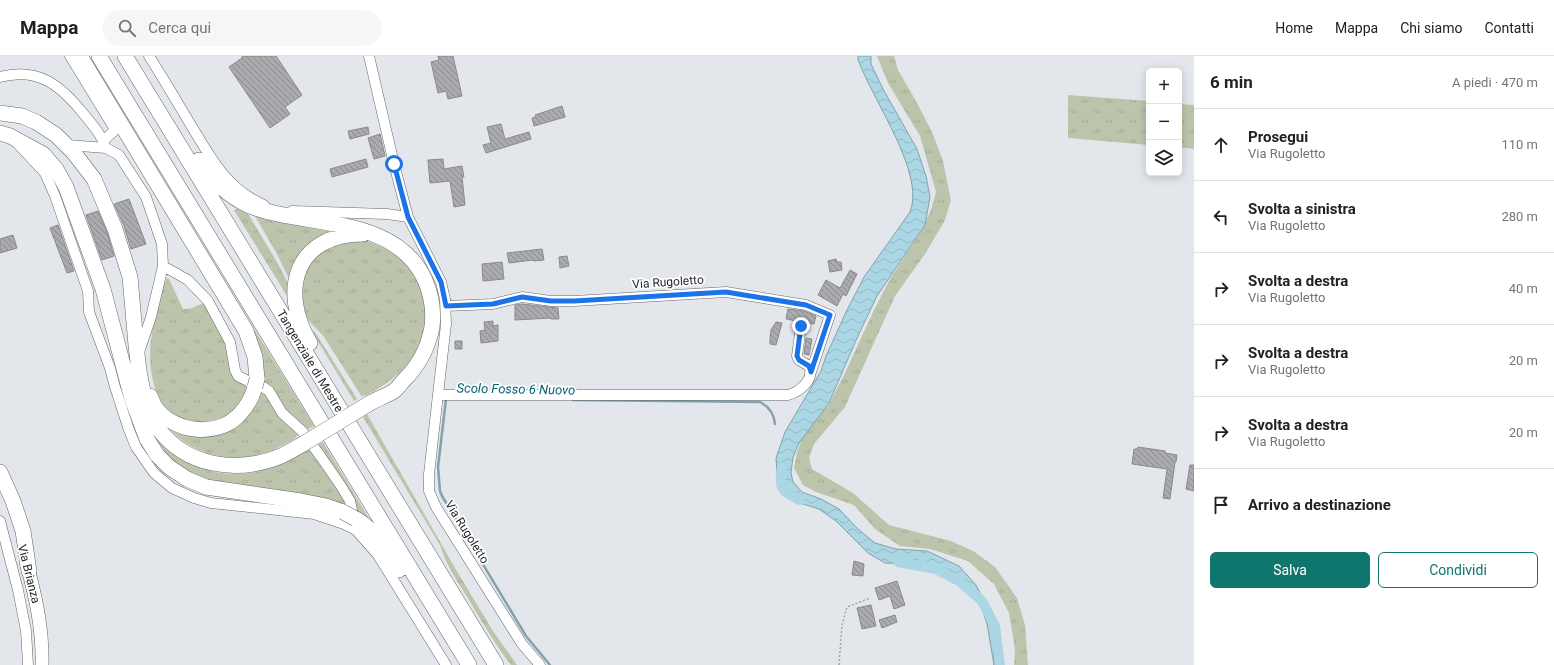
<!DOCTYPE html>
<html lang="it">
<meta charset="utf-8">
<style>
:root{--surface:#fff;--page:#f6f6f6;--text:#202124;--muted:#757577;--line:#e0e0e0;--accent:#0f766e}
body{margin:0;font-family:Roboto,sans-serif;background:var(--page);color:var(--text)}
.controls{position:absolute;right:12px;top:12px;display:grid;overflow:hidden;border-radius:6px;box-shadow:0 2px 10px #0003}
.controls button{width:36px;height:36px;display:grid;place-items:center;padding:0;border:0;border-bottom:1px solid var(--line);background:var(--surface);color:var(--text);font:20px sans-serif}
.stop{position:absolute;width:12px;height:12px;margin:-9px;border:3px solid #1a73e8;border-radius:50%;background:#fff}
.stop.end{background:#1a73e8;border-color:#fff;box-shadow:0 1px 4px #0008}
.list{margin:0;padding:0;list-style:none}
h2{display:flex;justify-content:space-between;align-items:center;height:52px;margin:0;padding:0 16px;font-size:17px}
h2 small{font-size:13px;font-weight:400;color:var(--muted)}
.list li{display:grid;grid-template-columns:26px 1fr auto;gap:12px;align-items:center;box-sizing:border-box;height:72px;padding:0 16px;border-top:1px solid var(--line)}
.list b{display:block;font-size:15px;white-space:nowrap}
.list p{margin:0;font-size:13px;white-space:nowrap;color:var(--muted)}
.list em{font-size:13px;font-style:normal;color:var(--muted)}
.actions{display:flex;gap:8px;padding:12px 16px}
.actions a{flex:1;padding:9px 0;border:1px solid var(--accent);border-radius:6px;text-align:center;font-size:14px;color:var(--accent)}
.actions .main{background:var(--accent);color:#fff}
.icon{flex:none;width:22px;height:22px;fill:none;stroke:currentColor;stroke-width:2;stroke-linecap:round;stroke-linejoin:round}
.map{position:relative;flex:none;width:1194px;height:609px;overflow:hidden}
header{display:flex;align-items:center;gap:24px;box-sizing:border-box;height:56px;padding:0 20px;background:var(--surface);border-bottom:1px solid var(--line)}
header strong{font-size:19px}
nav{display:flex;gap:22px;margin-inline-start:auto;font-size:14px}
.search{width:280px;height:36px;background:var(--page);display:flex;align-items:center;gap:10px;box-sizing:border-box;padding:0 14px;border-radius:22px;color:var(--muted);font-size:15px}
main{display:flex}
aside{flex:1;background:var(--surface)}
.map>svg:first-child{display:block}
</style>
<header>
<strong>Mappa</strong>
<div class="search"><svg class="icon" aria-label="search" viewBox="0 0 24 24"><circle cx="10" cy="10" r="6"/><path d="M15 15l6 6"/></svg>Cerca qui</div>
<nav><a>Home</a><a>Mappa</a><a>Chi siamo</a><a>Contatti</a></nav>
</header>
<main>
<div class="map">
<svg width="1194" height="609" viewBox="0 0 1194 609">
<defs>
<pattern id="grass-tufts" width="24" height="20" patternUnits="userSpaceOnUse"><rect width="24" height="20" fill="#bcc5ac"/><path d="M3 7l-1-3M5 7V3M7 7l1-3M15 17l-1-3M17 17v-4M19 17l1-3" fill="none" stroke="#a2a994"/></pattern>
<pattern id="water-waves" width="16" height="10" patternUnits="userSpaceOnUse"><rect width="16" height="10" fill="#abd7e4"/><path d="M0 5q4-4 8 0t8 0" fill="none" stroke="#93b9c4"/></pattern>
<pattern id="building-back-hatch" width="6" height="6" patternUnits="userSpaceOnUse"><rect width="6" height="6" fill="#abaaaf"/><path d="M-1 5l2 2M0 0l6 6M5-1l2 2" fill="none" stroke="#8b8a8f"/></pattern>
</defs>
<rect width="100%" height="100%" fill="#e3e7eb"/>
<path fill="url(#grass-tufts)" d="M877,0H894L898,14L916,45L932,76L943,105L951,144L945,164L925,198L895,240L845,351L814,388L809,402L812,413L853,437L889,469L951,485L973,495L995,511L1017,542L1025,569L1028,609H1014L1015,593L1009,557L994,528L968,505L930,493L900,490L875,473L854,449L816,436L803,429L794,412L797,396L802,382L809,368L828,350L844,319L874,254L890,223L920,177L931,154L936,136L920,80L888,27Z
M1068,39L1149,45V89L1068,82Z
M1179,48L1194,49V93L1179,91Z
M237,153L247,156L277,206L289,229V223L277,198L255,160L291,169L341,172L330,179L289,240H287L234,154Z
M361,184C414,193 443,251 414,299C403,317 384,330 365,340L364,339L362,341L324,281L306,262L302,239L305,216L314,201L335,186Z
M167,222L169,223L183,253C194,254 198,247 206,247L227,282L234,316L254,328C250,334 247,344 241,349C209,378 163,370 153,325C145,291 155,262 164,228Z
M251,268L314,370L304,375L288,359L261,323L250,269Z
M311,274L315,276L357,343L354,345Z
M260,332L290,367L298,379C294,385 283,389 275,393C234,411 189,400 162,364L211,376Z
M367,358L455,512L493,575L517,609H511C495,588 482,566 469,544C458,526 446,509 440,489L363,361Z
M157,383C184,413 226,425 265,414C277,410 288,404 298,398C304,395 307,395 312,392L350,451L225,429L195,420L172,404L156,385Z
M323,386L370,464L358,458L316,390Z"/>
<path fill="url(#water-waves)" stroke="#83a2ac" d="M858,0H871V8L883,33L917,93L926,120L930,141L925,169L877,240L857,282L829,347L799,387L793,401L791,417L793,426L802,436L821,443L839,453L858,473L875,487L896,493L927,495L959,510L976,529L988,553L993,574L994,609L987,568L980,547L971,535L958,523L937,513L920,508L885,507L868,497L836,465L819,453L800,447L784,435L777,418L776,402L785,376L821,315L826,300L847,254L864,221L910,156C923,124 888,67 874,38C868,27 863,16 858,4Z"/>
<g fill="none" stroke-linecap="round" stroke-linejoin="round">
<path stroke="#83a2ac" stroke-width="2.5" d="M446,343L438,411L440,435L442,440L526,580L550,609
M573,344L760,346C770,351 774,358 775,368"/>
<path stroke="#abd7e4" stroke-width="10" d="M782,411C778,432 781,435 800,444
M898,506L936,513L959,525L982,545L995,570L1000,609"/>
</g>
<path fill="url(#building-back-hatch)" stroke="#8a898e" d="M242,0H276L302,39L285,51L290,58L270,72L229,11L242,2Z
M438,0H453L462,40L448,43L446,35L438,37L431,6L439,4Z
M562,50L565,61L534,70L532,62L536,61L535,59Z
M501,68L505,83L529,76L531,83L486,97L483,89L491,87L487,71Z
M368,71L369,78L350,83L348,75Z
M380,78L385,100L374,103L368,82Z
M366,103L368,111L332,121L330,113Z
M443,103L444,113L462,110L464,121H462L465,149L454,151L450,125L430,127L428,104Z
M129,143L146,188L131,193L124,170L114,148Z
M98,155L107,176L114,200L102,204L86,159Z
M58,169L74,215L67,217L50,172Z
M13,179L17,192L0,197V183Z
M542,193L544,204L534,205L533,204L509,207L507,197Z
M567,200L569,210L560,212L559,201Z
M836,203L837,206H841L842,214L830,216L828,205Z
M502,206L504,223L483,225L482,208Z
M850,214L857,218L846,240L843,238L837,250L818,239L826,224L840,232Z
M522,248L558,252L559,263H551V262L515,264V249Z
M788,253L804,255L816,260L814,268L807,267L802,264L797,265L786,263Z
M493,265V270L498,269V285L481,287L480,275L485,274L484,266Z
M776,266L782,267L776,289L770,288V282L771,274Z
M806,282L812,283L809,299L804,298Z
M455,285H462V293H455Z
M1138,391L1165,395V397L1177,399L1176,406H1175L1170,443L1163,442L1167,413L1132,408L1134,393H1137Z
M1190,409H1194V435L1186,433Z
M854,505L864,508L863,520L852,519Z
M897,525L905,549L894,553L890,540L879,544L875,532Z
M871,549L876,570L862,573L857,552Z
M895,559L897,566L882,572L879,564Z"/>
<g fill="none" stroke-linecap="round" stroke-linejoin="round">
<g stroke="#63666a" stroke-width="11">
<path id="minor" d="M70,0L114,72V75L103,85
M149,0C163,22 176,44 189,66C210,100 225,132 264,149
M369,0L394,108L408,161L441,226L445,243L446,268L429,418V435L436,451L522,588L540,609
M0,21C38,11 60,29 82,56C92,68 101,78 106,92
M18,88L45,117L55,140L88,235L89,256L110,312L115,331L129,374L136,391L154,417L172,432L194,442L211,447L314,458L344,468L356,474L378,499L446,609
M67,89L106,92L119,99L146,141L162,188L163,210L151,261L139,296
M292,155L387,158L408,161
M163,210L188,224L208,245L230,286L235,314L238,320L248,325L257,327L269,335L282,357L302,375L321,401L341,430L350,445L352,454L347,463
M446,250L493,248L522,241L551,245H574L726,236L806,249L830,259L811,316
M438,339H788C799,336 815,324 809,310L799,304L797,300L801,270
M0,465L18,534L26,575L28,609"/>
</g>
<g stroke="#63666a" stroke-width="14">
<path id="major" d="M26,506C36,540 43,574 42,609"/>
</g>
<g stroke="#63666a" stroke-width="16">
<path id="highway" d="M80,0L246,275L255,301L257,323
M99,0L469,609
M125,0L496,609
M0,57L22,60L36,66L56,79L74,97L94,123L115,173L130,221L136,289L139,315L144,341L151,361
M0,77L10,80L43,98L56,113L66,131L103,233L132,343L147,383L157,399L169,411L187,423L206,431L301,445L326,450L343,456
M199,104C210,123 229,141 250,150C306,172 395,158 425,224C431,238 434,255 432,271C428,292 420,308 404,324C401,327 398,332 394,335C386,340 377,343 370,347
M310,287C279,235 295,178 363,178
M150,340C152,343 153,348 155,351C174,376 215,382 238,360C246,352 252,342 255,331
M147,352C150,358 153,365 157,371C186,411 237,418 281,400C288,397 296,392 303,388
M0,416L13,445L23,475L29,515
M356,463C375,474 387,495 399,514"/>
</g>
<path stroke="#a1a4a7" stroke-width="1.5" stroke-dasharray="2 2" stroke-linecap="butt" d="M839,609L842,569L847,551L870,542"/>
<use href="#minor" stroke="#fff" stroke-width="10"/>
<use href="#major" stroke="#fff" stroke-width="13"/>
<use href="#highway" stroke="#fff" stroke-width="15"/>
<g stroke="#63666a" stroke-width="16" stroke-linecap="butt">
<path id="highway-bridge" d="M255,331L257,323
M303,388L370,347
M343,456L356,463"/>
</g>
<use href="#highway-bridge" stroke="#fff" stroke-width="15"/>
</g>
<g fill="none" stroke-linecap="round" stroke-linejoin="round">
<path stroke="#1a73e8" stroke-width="5" d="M394,108L408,161L441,226L446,250L493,248L522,241L551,245H574L726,236L806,249L830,259L811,316L809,310L799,304L797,300L801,270"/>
</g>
<g text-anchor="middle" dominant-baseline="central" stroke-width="3.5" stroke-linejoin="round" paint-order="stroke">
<g font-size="12" fill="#27282a" stroke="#fff">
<text transform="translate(668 226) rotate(-4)">Via Rugoletto</text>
<text transform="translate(310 305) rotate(59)">Tangenziale di Mestre</text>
<text transform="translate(467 476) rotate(58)">Via Rugoletto</text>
<text transform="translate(29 518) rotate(76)">Via Brianza</text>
</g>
<g font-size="13" font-style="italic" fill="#096275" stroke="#fff">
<text transform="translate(516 333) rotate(1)">Scolo Fosso 6 Nuovo</text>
</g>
</g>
</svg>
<div class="controls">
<button>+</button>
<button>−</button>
<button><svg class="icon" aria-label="layers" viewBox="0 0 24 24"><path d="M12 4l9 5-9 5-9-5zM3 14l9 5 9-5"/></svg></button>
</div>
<div class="stop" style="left:394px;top:108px"></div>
<div class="stop end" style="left:801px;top:270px"></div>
</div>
<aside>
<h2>6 min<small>A piedi · 470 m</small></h2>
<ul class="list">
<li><svg class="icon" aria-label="ahead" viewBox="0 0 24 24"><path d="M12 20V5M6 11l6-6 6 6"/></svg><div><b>Prosegui</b><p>Via Rugoletto</p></div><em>110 m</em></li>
<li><svg class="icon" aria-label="left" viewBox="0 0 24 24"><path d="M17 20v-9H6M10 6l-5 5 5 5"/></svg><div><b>Svolta a sinistra</b><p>Via Rugoletto</p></div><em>280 m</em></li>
<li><svg class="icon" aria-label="right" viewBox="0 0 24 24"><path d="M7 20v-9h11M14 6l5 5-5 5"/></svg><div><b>Svolta a destra</b><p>Via Rugoletto</p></div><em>40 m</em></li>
<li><svg class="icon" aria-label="right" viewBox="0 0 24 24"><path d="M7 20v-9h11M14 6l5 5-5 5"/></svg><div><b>Svolta a destra</b><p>Via Rugoletto</p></div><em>20 m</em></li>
<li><svg class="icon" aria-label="right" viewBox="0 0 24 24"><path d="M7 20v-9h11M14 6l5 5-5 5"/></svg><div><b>Svolta a destra</b><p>Via Rugoletto</p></div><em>20 m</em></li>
<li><svg class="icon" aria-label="arrive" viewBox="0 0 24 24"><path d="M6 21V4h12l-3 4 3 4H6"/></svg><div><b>Arrivo a destinazione</b></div></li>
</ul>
<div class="actions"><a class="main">Salva</a><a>Condividi</a></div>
</aside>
</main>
